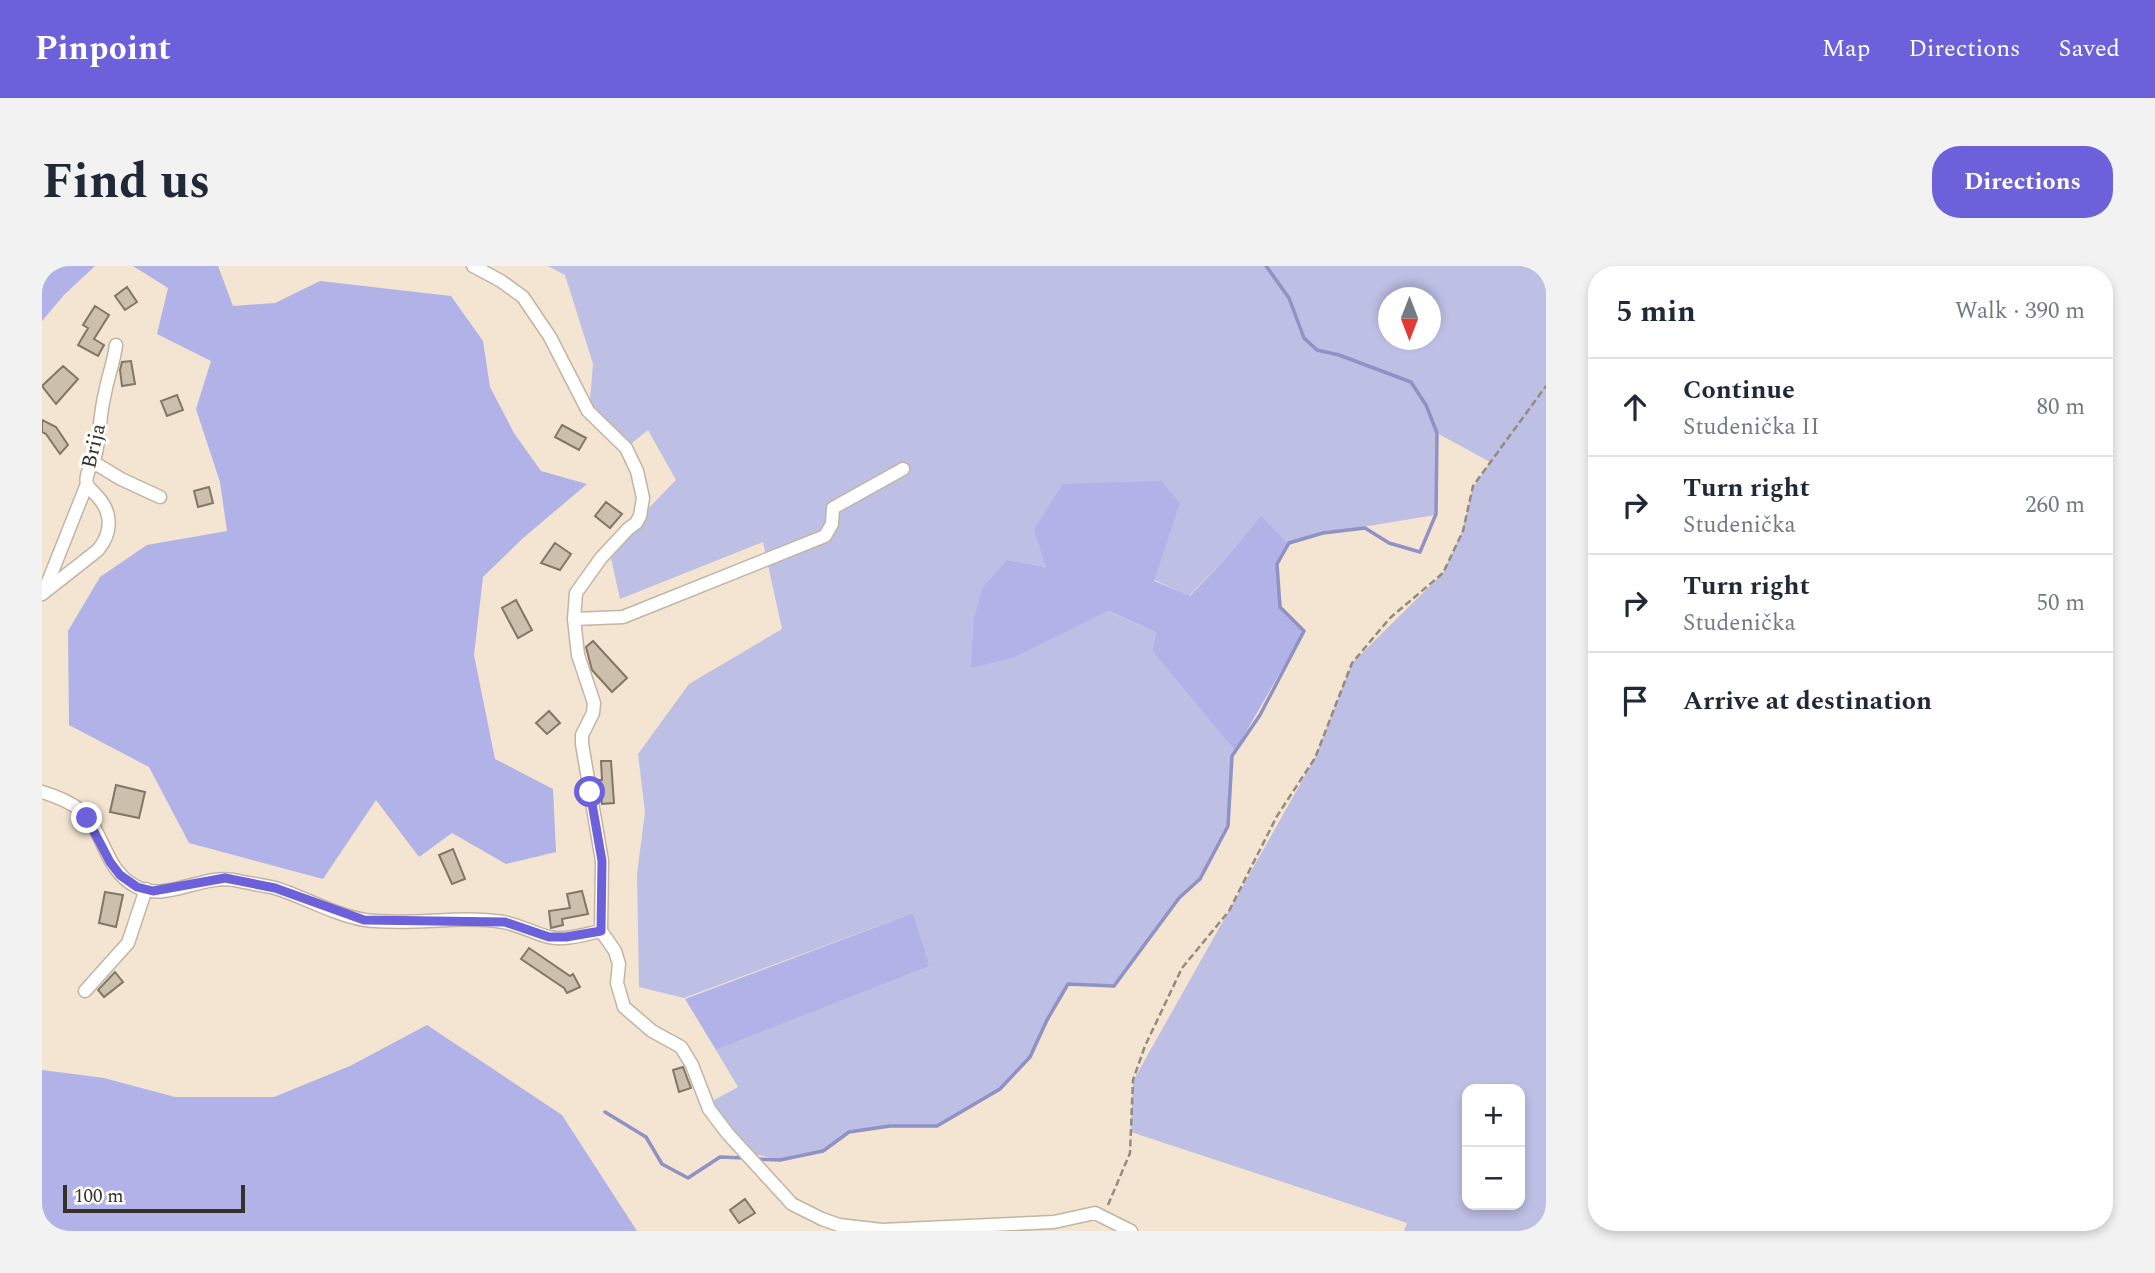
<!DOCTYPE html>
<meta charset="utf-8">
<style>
:root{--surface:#fff;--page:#f2f2f3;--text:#1f2937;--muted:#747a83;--line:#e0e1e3;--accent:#6d61db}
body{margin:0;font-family:Spectral,serif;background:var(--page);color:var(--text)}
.controls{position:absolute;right:21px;bottom:21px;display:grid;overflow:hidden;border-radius:14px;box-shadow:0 4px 10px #0003}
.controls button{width:63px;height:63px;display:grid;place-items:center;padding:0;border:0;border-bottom:2px solid var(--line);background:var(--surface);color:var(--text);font:35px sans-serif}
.compass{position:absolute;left:1336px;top:21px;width:63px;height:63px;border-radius:50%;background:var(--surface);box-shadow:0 4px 10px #0003;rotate:180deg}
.scale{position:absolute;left:21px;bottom:18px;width:182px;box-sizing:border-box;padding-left:7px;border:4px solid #353028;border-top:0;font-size:19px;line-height:24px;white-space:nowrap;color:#353028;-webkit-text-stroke:5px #fff;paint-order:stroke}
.stop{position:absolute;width:21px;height:21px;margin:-16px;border:5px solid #6d61db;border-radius:50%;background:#fff}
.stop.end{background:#6d61db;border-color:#fff;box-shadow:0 2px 7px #0008}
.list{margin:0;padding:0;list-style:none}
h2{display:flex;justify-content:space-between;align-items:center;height:91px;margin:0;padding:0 28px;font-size:30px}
h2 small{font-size:23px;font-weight:400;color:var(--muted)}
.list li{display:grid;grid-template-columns:46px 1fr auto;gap:21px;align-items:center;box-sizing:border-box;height:98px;padding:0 28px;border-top:2px solid var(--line)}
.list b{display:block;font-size:26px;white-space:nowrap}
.list p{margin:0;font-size:23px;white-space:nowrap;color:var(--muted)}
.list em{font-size:23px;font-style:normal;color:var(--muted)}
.icon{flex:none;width:38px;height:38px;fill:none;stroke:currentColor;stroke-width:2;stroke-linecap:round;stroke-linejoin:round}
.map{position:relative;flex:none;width:1504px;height:965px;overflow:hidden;border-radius:28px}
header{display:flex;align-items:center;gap:42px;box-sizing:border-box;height:98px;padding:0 35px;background:var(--accent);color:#fff}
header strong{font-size:33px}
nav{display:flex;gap:38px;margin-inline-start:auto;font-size:24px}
.intro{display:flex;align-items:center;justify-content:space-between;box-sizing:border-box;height:168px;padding:0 42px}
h1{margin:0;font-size:49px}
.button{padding:18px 32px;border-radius:28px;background:var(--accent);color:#fff;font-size:24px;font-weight:700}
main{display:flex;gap:42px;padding:0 42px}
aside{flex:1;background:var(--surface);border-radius:28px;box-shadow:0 4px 10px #0003}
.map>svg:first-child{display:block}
</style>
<header>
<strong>Pinpoint</strong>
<nav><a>Map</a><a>Directions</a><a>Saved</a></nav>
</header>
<div class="intro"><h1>Find us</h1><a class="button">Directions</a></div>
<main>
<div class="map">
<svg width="1504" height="965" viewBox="0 0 1504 965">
<rect width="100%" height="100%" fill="#f3e5d1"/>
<path fill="#bdbfe4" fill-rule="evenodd" d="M506,0H1504V965H1362L1365,957L1089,866L1091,815L1273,492L1310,397L1401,307L1420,266L1431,222L1448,196L1395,167L1393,249L1278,268L1246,278L1218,252L1186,290L1147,330L1112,314L1138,238L1005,301L965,294L974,391L1065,345L1114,366L1110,385L1193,485L1190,492L1186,556L1158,613L1146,624L1106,672L1073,718H1026L1003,758L988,791L958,823L895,860H854L807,866L781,885L737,894L701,885L665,838L696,821L674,784L888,700L871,647L642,732L597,721L595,608L603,546L596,488L647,418L740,363L721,276L578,333L567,283L634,214L606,164L584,182L547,146L551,98L523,9ZM1346,32H1388V74H1346ZM1425,823H1478V939H1425Z"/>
<path fill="#b1b2e7" d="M0,0H53L22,29L0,55Z
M91,0H176L191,40L233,37L278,15L409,30L441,75L448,121L472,167L499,205L545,218L480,273L441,311L432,389L453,493L511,523L514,586L464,598L410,567L377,591L334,534L281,613L147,577L107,501L27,459L26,365L58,311L105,279L185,265L178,216L154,143L169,95L115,68L126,22Z
M1119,215L1138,238L1112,315L1148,330L1186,290L1219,250L1246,278L1235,298L1240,342L1262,365L1193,485L1110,385L1114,366L1066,345L974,391L929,402L932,352L941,321L965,294L1004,301L992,264L1021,218Z
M871,647L888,700L674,784L643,733Z
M385,759L520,849L595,965H0V804L62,812L133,831H232L308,800Z"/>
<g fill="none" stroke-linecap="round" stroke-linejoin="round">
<path stroke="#9091c5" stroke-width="3.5" d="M563,846L604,871L620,898L646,912L678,891L703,892
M714,893L738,894L781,885L807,866L848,860H895L958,823L988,791L1005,754L1026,718L1072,720L1137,632L1158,613L1186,560L1190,490L1218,449L1262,365L1238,341L1235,298L1247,277L1281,267L1323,262L1347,277L1378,286L1394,248L1395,167L1384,139L1369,116L1297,89L1275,84L1262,72L1247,32L1224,0"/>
</g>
<path fill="#ccbfac" stroke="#827665" stroke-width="2" d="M85,21L95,36L83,44L73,30Z
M53,40L67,49L52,73L62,79L56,90L36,79L46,62L41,59Z
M89,95L93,118L80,120L78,104L80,96Z
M21,100L36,113L14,138L0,120Z
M135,129L141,144L125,150L119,135Z
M0,154L14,161L26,179L18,188L4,168L0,166Z
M520,159L544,172L537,184L513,171Z
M167,221L171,237L156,241L152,225Z
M564,236L580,248L568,262L553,250Z
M513,277L529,288L518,304L499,297Z
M474,334L490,364L476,372L460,342Z
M551,375L585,412L570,426L550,404L544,381Z
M507,445L518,457L505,468L494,457Z
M559,495H569L572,537L560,538L557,514H560Z
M74,519L103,526L97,552L68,546Z
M411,583L423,613L410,618L397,589Z
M540,625L546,648L520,653L521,659L509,662L507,645L528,642L525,628Z
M63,626L81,629L74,661L57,657Z
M487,682L528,710L531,708L538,721L525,727L522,722L479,693Z
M73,706L81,716L62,731L56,724Z
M641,801L649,822L637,826L631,804Z
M703,933L713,947L697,957L688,944Z"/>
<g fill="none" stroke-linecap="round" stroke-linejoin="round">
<g stroke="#c1b5a2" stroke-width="15">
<path id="minor" d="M431,0L459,15L481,31L508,71L546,145L584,182L595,205L601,232L598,250L594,257L586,263L559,292L534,327L532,353L536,389L552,437L551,447L540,469V478L560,595L559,665
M51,196L79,213L118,231
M2,326L45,218
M0,328L56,284C70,267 71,247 55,230C52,226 47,223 45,218C42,208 52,196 54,187C58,167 58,146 63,127C66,110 72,96 74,79
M532,353L581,351L783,270L790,258L791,242L861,203
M0,526C13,530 27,535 38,544C63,565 61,602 93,620C123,637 160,608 192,614C205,617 220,619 233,622C263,631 292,649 323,654C369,660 416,649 461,656C477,659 492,667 507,671C523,675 543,668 559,665L573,685L577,698L575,717L582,741L610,765L639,781L650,799L667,843L686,868L750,938L780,953L797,959L840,964L1012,956L1053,947L1089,965
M43,725L86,677L104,623"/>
</g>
<path stroke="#948b7d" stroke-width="2.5" stroke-dasharray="7 3.5" stroke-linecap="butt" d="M1066,939L1088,887L1091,814L1103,780L1140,702L1187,645L1235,550L1273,492L1310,397L1348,352L1401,307L1421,265L1431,220L1504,120"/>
<use href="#minor" stroke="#fff" stroke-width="12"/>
</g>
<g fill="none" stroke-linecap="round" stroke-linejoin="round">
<path stroke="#6d61db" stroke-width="9" d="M45,552L68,596L78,609L95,621L111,625L183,612L233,622L322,654L463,656L507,671H524L559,665L560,595L548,526"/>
</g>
<g text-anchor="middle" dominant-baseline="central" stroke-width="6" stroke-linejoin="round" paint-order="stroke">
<g font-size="21" fill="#353028" stroke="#fff">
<text transform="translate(52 180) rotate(-77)">Brija</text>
</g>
</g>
</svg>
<div class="controls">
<button>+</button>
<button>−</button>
</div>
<svg class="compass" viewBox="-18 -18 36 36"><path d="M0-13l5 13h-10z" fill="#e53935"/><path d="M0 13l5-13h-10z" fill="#747a83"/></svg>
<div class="scale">100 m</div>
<div class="stop" style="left:548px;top:526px"></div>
<div class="stop end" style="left:45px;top:552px"></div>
</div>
<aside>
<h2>5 min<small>Walk · 390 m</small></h2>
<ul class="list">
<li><svg class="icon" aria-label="ahead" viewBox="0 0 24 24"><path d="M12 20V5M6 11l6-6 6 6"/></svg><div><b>Continue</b><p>Studenička II</p></div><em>80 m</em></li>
<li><svg class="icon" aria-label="right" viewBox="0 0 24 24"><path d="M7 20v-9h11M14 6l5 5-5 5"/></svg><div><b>Turn right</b><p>Studenička</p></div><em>260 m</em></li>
<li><svg class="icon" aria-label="right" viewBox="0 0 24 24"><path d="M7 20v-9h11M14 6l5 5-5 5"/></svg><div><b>Turn right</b><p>Studenička</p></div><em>50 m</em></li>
<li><svg class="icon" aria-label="arrive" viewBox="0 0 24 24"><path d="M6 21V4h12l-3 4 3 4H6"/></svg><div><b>Arrive at destination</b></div></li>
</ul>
</aside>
</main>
